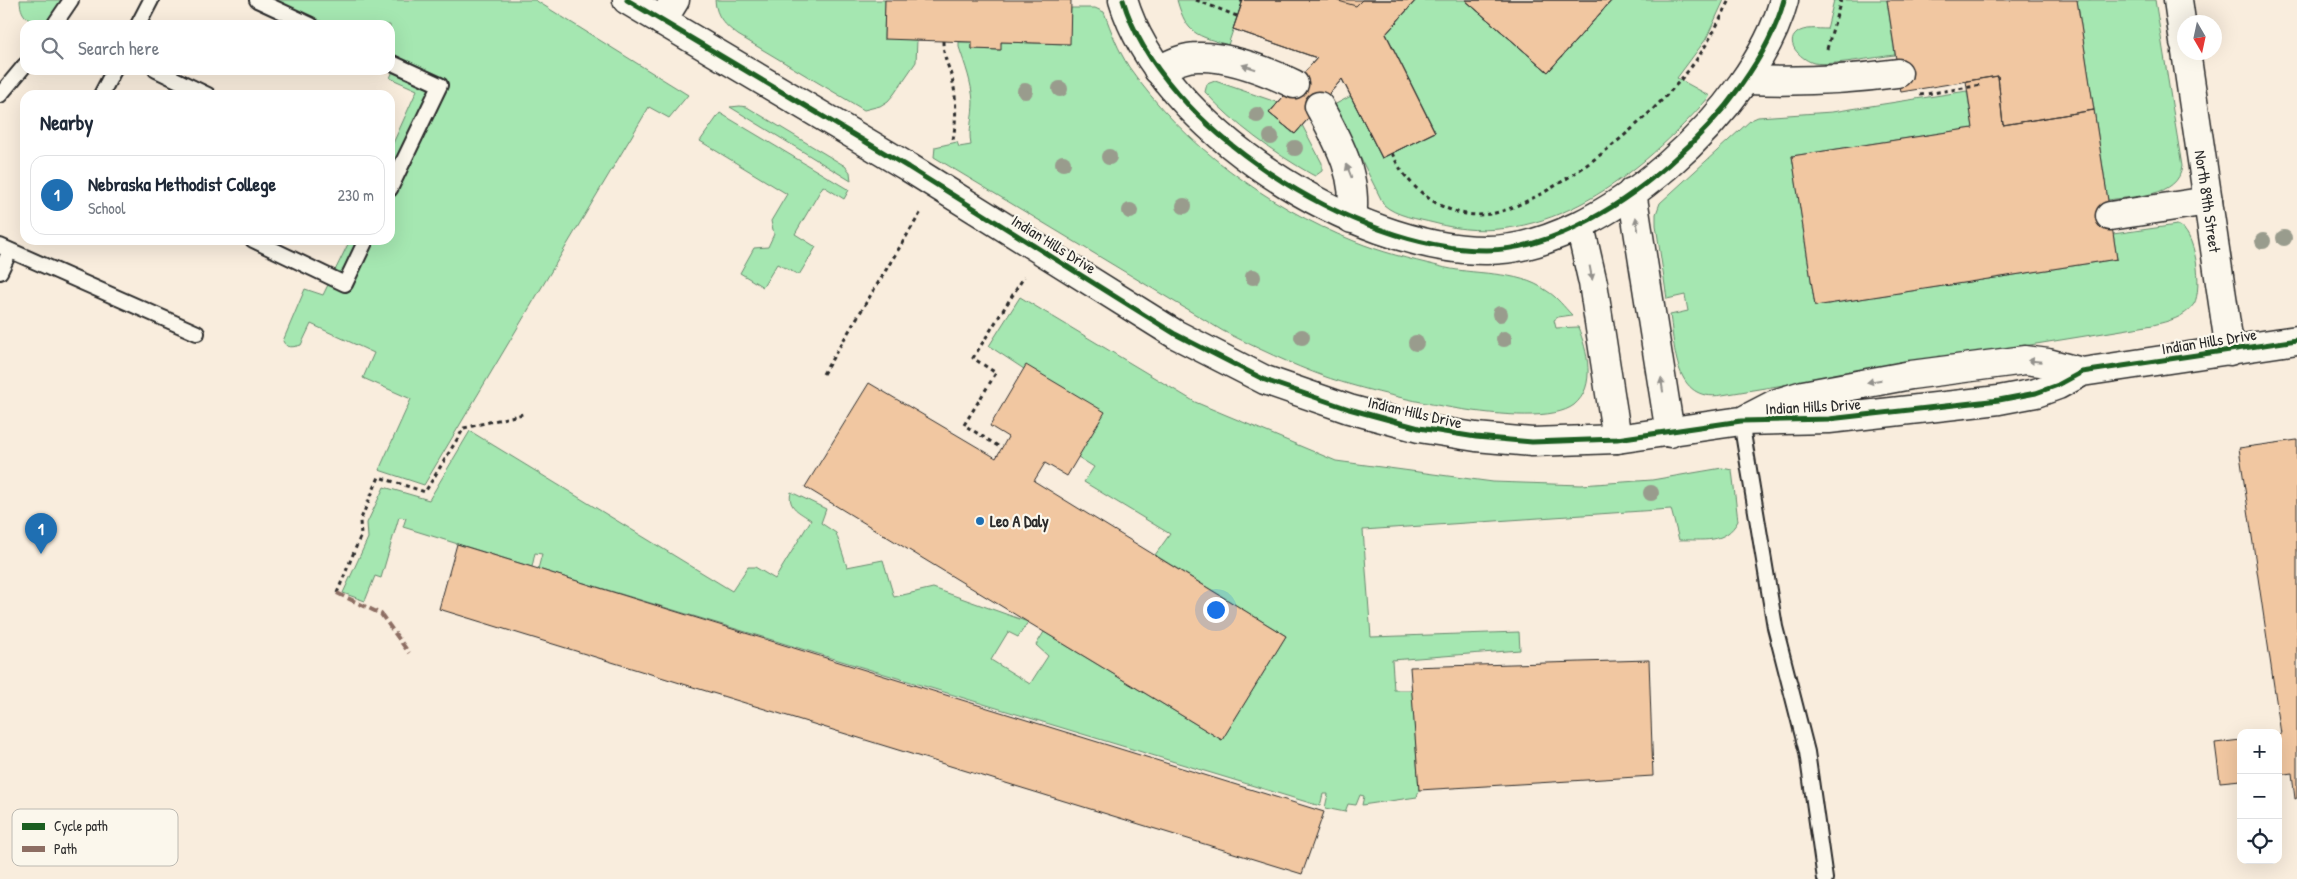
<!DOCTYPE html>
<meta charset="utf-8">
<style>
:root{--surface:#fff;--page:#f6f6f7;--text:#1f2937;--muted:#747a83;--line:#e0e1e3;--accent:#1f6fb2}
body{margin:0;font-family:"Patrick Hand",sans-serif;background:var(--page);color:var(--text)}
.controls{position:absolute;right:15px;bottom:15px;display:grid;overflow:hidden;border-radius:10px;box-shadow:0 5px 20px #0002}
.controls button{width:45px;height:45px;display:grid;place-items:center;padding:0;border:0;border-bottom:1px solid var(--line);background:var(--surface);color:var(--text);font:25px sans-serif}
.compass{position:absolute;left:2177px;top:15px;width:45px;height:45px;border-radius:50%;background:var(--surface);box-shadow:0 5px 20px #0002;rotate:171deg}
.you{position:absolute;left:1215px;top:609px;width:18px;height:18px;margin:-12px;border:4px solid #fff;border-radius:50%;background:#1a73e8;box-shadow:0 0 0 8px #1a73e833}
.badge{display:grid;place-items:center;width:32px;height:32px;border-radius:50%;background:var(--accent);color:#fff;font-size:16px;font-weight:700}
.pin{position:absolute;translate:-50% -41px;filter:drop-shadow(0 1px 2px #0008)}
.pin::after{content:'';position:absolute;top:26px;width:18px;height:15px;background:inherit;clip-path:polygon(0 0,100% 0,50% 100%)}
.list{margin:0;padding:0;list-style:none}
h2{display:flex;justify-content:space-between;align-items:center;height:65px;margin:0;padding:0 20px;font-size:21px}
h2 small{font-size:16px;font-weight:400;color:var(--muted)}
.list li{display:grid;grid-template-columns:32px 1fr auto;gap:15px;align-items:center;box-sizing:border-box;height:80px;margin:0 10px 10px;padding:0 10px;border:1px solid var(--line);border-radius:15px}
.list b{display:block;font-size:19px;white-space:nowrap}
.list p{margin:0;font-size:16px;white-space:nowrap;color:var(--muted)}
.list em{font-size:16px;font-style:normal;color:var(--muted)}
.icon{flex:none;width:28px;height:28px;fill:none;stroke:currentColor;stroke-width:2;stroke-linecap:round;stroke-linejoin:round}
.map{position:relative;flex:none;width:2297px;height:879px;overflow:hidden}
.search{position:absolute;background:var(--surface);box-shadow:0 5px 20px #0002;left:20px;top:20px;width:375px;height:55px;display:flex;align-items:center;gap:12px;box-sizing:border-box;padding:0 18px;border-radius:15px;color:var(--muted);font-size:19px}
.panel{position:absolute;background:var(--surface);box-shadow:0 5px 20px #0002;left:20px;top:90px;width:375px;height:155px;border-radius:15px}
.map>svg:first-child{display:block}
</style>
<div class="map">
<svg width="2297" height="879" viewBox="0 0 2297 879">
<rect width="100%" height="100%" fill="#f9eddd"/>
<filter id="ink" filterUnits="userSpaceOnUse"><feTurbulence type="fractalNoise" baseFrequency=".02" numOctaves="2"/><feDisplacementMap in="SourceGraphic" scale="10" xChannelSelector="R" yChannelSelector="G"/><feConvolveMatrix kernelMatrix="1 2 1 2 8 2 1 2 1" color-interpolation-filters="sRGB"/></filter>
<g filter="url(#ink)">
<path fill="#a5e7b1" stroke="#68896e" d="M20,0H73L51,25C33,25 20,19 20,0Z
M274,0H535L688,95L669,118L649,107L424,485L379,470L411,399L363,378L374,353L311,324L301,345C294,347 286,349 283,341L305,289L323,295L350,240H390V150L417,90L390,78L399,57L390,52V25H329Z
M715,0H885L884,38L917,40L916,62L894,94L888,101L880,106L864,110L738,35C725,25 716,17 715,0Z
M1177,0H1243L1228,45C1196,35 1187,35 1177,0Z
M1416,0H1465L1548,72L1612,0H1724L1706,39L1677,78L1710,96C1642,173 1544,254 1434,223C1418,219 1396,216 1384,205L1334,105L1351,96L1382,158L1435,132L1386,34Z
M1834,0H1887L1895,55C1876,57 1831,66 1814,63C1804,61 1783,44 1797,33C1804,27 1818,29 1827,29Z
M2077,0H2155L2182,166C2179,198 2132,196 2108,200Z
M1071,8H1095L1104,12C1111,31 1118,50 1129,67C1183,145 1267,206 1354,241C1381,252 1409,259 1438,266C1473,276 1517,269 1547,291C1557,297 1564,307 1572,315L1558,317L1554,320L1556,328L1578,327C1587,350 1597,386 1574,405C1536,434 1371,393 1326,377C1290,364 1257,348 1223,331L934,157L935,147L957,142L959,147L971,145C968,130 973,117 973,102C972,83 965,65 959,47V42H972V49L1000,50L1001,42L1069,44Z
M1215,81L1279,103L1270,113L1294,134L1302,125L1322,163V171L1315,176L1311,174C1273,152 1235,125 1205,92L1207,84Z
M1967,91L1973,128L1792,156L1815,306L2117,259L2113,234L2177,225C2196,229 2203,289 2194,304C2184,318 2169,321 2153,325L1722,395C1674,403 1675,347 1670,315L1688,311L1685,295L1667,299L1656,225V214L1660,203L1751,120L1758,117L1832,112Z
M740,106L747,107L845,166L850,172L851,181L730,107Z
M720,113L849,190L844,199L823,186L795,234L816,247L799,275L777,264L763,287L740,273L754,248L768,247L774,234L771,221L787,194L700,141Z
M1020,297L1195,402L1336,461L1493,482L1581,485L1652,480L1722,468L1732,470L1738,521C1725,545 1703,539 1679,540L1671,509L1363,530L1371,637L1519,632L1520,650L1392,660L1394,690H1412L1419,790L1417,797L1362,805L1364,796L1360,795L1356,805L1348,804L1345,812L1325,808L1328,794H1323L1320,806L538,569L542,554L535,553L532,567L403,527L406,518L399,517L381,578L375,576L365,601L343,593L368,538L367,523L384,487L429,500L470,431L732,591L748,567H755L775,579L811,520C800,512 787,508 791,492L826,509L821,523L836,533L847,567L883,560L894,597L933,588L1028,622L1018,637L1008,632L991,660L1030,684L1048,656L1036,645L1044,632L1222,740L1286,636L1155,555L1170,534L1084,482L1094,467L1078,457L1024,369L989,346Z"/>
<path fill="#f1c7a1" stroke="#2b2b2b" d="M885,0H1071L1070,44L1001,42V50L972,49V42L884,39Z
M1243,0H1335L1356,6L1362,0H1416L1386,34L1435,132L1382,158L1342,79L1295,134L1269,113L1317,58L1233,29Z
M1243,0H1416L1386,34L1435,132L1382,158L1342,79L1295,134L1269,113L1317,58L1233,29Z
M1465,0H1612L1548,72Z
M1465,0H1612L1548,72Z
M1887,0H2077L2094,110L2003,125L1998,76L1901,92Z
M1998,76L2003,125L2094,110L2117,259L1815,306L1792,156L1973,128L1966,81Z
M1026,365L1105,412L1067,476L1045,463L1034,481L1286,636L1222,740L805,487L869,383L996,458L1008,437L990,426Z
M2297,440V798L2295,799L2292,773L2278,775V734H2281L2239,448Z
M457,544L532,567L1324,812L1302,874L439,609Z
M1649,660L1653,776L1419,790L1410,667Z
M2241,740V780L2220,782L2215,743Z"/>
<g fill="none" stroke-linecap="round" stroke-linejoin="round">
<g stroke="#2b2b2b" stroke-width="18">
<path id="service" d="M257,0L311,25
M54,25L71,0
M138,25L151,0
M390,62L440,85L390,189
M156,70L208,95
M0,95L25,65
M101,95L114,70
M253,240L345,284L366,240
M0,246L197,333
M0,272L10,251
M1741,421L1775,627L1807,752L1825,879"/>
</g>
<g stroke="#2b2b2b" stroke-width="31">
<g id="minor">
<path d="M1123,0C1161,128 1356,251 1487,250C1601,250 1756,107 1784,0"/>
<path d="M2178,0L2184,42"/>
<path d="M662,21L675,0"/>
<path id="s1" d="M2186,52L2230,351"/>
<path d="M1158,70C1171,64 1183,57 1198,57C1229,56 1267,71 1294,84"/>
<path d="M1746,80C1797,82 1847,80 1898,73"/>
<path d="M1319,106C1339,143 1358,176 1352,219"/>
<path d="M1632,192L1670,433"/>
<path d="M2110,216L2208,201"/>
<path d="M1580,226L1593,283L1617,439"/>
</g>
</g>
<g stroke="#2b2b2b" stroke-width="31">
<path id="tertiary" d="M627,0L908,167L1175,334L1265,380L1349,409L1419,428L1476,437L1532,442L1617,439L1741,421L1829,419L1999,400L2036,393L2058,385L2082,372L2297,340
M1746,419L1777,403L1803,395L1911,375L2025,360L2048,363L2082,372"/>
</g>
<path stroke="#2b2b2b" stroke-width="3" stroke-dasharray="4 4" stroke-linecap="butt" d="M1196,0L1237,16
M1241,0L1242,2
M943,41C943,59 950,67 953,83C957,100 956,123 953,140
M1827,49L1841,0
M1920,95L1982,85
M1392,153C1409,193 1454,225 1499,212C1561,193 1641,127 1682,78C1702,56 1716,27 1730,0
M823,374L921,212
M998,446L964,425L996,373L973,358L1024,277
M337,593L361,535L360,521L379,477L425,492L464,428L523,414"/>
<use href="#service" stroke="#fbf7ec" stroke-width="14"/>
<use href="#minor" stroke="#fbf7ec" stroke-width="28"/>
<use href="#tertiary" stroke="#fbf7ec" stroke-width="28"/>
<path stroke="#8d6e63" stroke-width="4" stroke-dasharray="8 4" stroke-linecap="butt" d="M337,593L381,614L409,653"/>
<g stroke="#fbf7ec" stroke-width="8">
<path id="cycleway" d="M627,0L908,167L1175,334L1265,380L1349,409L1419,428L1476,437L1532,442L1617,439L1741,421L1829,419L1999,400L2036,393L2058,385L2082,372L2297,340
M1123,0C1161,128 1356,251 1487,250C1601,250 1756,107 1784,0"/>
</g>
<use href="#cycleway" stroke="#1b5e20" stroke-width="5"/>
</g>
<g fill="#999c8d">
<circle cx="1060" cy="89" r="8"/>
<circle cx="1025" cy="91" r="8"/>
<circle cx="1257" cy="115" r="8"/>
<circle cx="1271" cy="137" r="8"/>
<circle cx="1295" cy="148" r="8"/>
<circle cx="1109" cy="157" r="8"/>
<circle cx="1063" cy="163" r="8"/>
<circle cx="1184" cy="206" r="8"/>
<circle cx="1130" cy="211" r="8"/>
<circle cx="2284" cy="238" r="8"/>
<circle cx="2263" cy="241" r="8"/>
<circle cx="1253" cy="277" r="8"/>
<circle cx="1500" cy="314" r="8"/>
<circle cx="1302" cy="337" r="8"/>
<circle cx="1504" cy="339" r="8"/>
<circle cx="1416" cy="343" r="8"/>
<circle cx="1651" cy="493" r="8"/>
</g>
<defs><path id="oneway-solid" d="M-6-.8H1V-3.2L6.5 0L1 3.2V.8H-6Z" transform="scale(1.25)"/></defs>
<g fill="#93918c">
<use href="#oneway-solid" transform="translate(1249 67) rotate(-162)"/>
<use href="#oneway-solid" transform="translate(1349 171) rotate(-111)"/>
<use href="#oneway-solid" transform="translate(1637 224) rotate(-99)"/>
<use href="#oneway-solid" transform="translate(1591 273) rotate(79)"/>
<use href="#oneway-solid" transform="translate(2035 361) rotate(-175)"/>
<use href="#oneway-solid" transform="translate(1874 381) rotate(170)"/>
<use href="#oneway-solid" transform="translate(1662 385) rotate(-99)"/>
</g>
</g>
<circle fill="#1f6fb2" stroke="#fbf7ec" stroke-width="2" cx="980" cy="521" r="5"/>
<g text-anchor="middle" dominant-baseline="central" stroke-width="4.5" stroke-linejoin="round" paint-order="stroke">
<g font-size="16" fill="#2b2b2b" stroke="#fbf7ec">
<text stroke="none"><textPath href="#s1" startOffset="151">North 89th Street</textPath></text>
<text transform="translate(1054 244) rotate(32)">Indian Hills Drive</text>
<text transform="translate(2209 341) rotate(-9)">Indian Hills Drive</text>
<text transform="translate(1813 406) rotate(-3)">Indian Hills Drive</text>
<text transform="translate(1415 412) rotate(13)">Indian Hills Drive</text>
</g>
<g font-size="16" font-weight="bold" fill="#2b2b2b" stroke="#fbf7ec" text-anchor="start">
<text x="990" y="521">Leo A Daly</text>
</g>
</g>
<rect x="12" y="809" width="166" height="57" rx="8" fill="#fbf7ec" stroke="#bdbab2" stroke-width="1"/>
<rect x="22" y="823" width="23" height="7" fill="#1b5e20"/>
<rect x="22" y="846" width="23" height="6" fill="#8d6e63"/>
<g font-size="14" fill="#2b2b2b">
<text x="54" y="831">Cycle path</text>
<text x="54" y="854">Path</text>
</g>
</svg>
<div class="controls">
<button>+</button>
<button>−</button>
<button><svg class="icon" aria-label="locate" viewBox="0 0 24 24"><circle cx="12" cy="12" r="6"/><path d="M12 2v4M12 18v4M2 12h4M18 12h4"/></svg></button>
</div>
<svg class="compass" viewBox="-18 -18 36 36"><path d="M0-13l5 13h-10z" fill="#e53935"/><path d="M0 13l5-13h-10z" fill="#747a83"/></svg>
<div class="you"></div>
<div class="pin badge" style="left:41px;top:554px">1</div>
<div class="search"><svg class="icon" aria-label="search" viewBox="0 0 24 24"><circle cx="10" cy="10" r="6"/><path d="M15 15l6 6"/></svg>Search here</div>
<section class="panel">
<h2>Nearby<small></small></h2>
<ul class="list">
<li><span class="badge">1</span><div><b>Nebraska Methodist College</b><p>School</p></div><em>230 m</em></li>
</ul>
</section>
</div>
